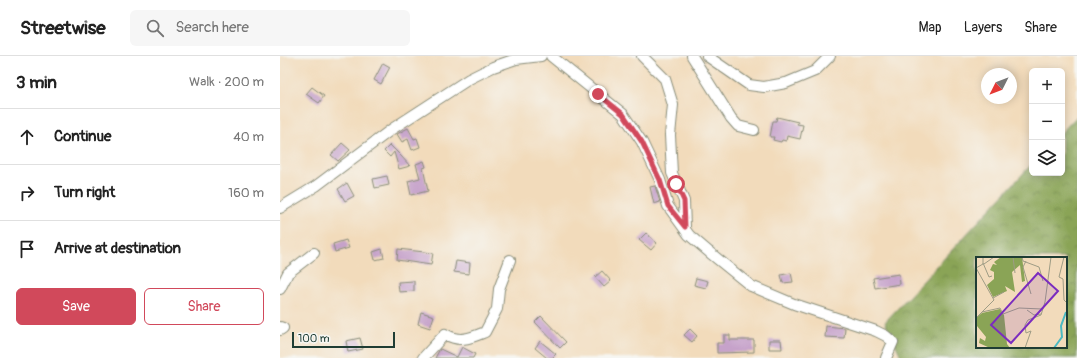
<!DOCTYPE html>
<meta charset="utf-8">
<style>
:root{--surface:#fff;--page:#f6f6f6;--text:#222;--muted:#767676;--line:#e0e0e0;--accent:#d1495b}
body{margin:0;font-family:Pangolin,sans-serif;background:var(--page);color:var(--text)}
.controls{position:absolute;right:12px;top:12px;display:grid;overflow:hidden;border-radius:6px;box-shadow:0 2px 10px #0003}
.controls button{width:36px;height:36px;display:grid;place-items:center;padding:0;border:0;border-bottom:1px solid var(--line);background:var(--surface);color:var(--text);font:20px sans-serif}
.compass{position:absolute;left:701px;top:12px;width:36px;height:36px;border-radius:50%;background:var(--surface);box-shadow:0 2px 10px #0003;rotate:228deg}
.scale{position:absolute;left:12px;bottom:10px;width:103px;box-sizing:border-box;padding-left:4px;border:2px solid #1f3d34;border-top:0;font-size:11px;line-height:14px;white-space:nowrap;color:#1f3d34;-webkit-text-stroke:3px #f6f6f2;paint-order:stroke}
.stop{position:absolute;width:12px;height:12px;margin:-9px;border:3px solid #d1495b;border-radius:50%;background:#fff}
.stop.end{background:#d1495b;border-color:#fff;box-shadow:0 1px 4px #0008}
.list{margin:0;padding:0;list-style:none}
h2{display:flex;justify-content:space-between;align-items:center;height:52px;margin:0;padding:0 16px;font-size:17px}
h2 small{font-size:13px;font-weight:400;color:var(--muted)}
.list li{display:grid;grid-template-columns:26px 1fr auto;gap:12px;align-items:center;box-sizing:border-box;height:56px;padding:0 16px;border-top:1px solid var(--line)}
.list b{display:block;font-size:15px;white-space:nowrap}
.list em{font-size:13px;font-style:normal;color:var(--muted)}
.actions{display:flex;gap:8px;padding:12px 16px}
.actions a{flex:1;padding:9px 0;border:1px solid var(--accent);border-radius:6px;text-align:center;font-size:14px;color:var(--accent)}
.actions .main{background:var(--accent);color:#fff}
.icon{flex:none;width:22px;height:22px;fill:none;stroke:currentColor;stroke-width:2;stroke-linecap:round;stroke-linejoin:round}
.map{position:relative;flex:none;width:797px;height:302px;overflow:hidden}
header{display:flex;align-items:center;gap:24px;box-sizing:border-box;height:56px;padding:0 20px;background:var(--surface);border-bottom:1px solid var(--line)}
header strong{font-size:19px}
nav{display:flex;gap:22px;margin-inline-start:auto;font-size:14px}
.search{width:280px;height:36px;background:var(--page);display:flex;align-items:center;gap:10px;box-sizing:border-box;padding:0 14px;border-radius:6px;color:var(--muted);font-size:15px}
main{display:flex}
aside{flex:1;background:var(--surface)}
.map>svg:first-child{display:block}
</style>
<header>
<strong>Streetwise</strong>
<div class="search"><svg class="icon" aria-label="search" viewBox="0 0 24 24"><circle cx="10" cy="10" r="6"/><path d="M15 15l6 6"/></svg>Search here</div>
<nav><a>Map</a><a>Layers</a><a>Share</a></nav>
</header>
<main>
<aside>
<h2>3 min<small>Walk · 200 m</small></h2>
<ul class="list">
<li><svg class="icon" aria-label="ahead" viewBox="0 0 24 24"><path d="M12 20V5M6 11l6-6 6 6"/></svg><div><b>Continue</b></div><em>40 m</em></li>
<li><svg class="icon" aria-label="right" viewBox="0 0 24 24"><path d="M7 20v-9h11M14 6l5 5-5 5"/></svg><div><b>Turn right</b></div><em>160 m</em></li>
<li><svg class="icon" aria-label="arrive" viewBox="0 0 24 24"><path d="M6 21V4h12l-3 4 3 4H6"/></svg><div><b>Arrive at destination</b></div></li>
</ul>
<div class="actions"><a class="main">Save</a><a>Share</a></div>
</aside>
<div class="map">
<svg width="797" height="302" viewBox="0 0 797 302">
<defs>
<pattern id="forest-crowns" width="20" height="18" patternUnits="userSpaceOnUse"><rect width="20" height="18" fill="#8aa456"/><path d="M2 6a3 3 0 1 1 6 0M12 15a3 3 0 1 1 6 0" fill="none" stroke="#708748"/></pattern>
</defs>
<rect width="100%" height="100%" fill="#f6f6f2"/>
<filter id="ink" filterUnits="userSpaceOnUse"><feTurbulence type="fractalNoise" baseFrequency=".025" numOctaves="2"/><feDisplacementMap in="SourceGraphic" scale="8" xChannelSelector="R" yChannelSelector="G"/><feConvolveMatrix kernelMatrix="1 2 1 2 8 2 1 2 1" color-interpolation-filters="sRGB"/></filter>
<filter id="wash" filterUnits="userSpaceOnUse"><feTurbulence type="fractalNoise" baseFrequency=".012" numOctaves="4" result="noise"/><feDisplacementMap in="SourceGraphic" scale="16" xChannelSelector="R" yChannelSelector="G"/><feGaussianBlur stdDeviation="0.9" result="paint"/><feColorMatrix in="noise" values="0 0 0 0 0 0 0 0 0 0 0 0 0 0 0 0 0 1.4 0 .05"/><feComposite in="paint" operator="in"/></filter>
<g filter="url(#wash)">
<rect width="100%" height="100%" fill="#f2dbbb"/>
<path fill="url(#forest-crowns)" stroke="#547045" fill-rule="evenodd" d="M797,60V302H619L621,300L605,266L752,108V117H782V76ZM697,202H786V291H697Z"/>
<g id="blocks">
<path fill="#c6a2ca" d="M103,7L110,11L101,28L94,24Z
M32,31L44,40L39,47L26,38Z
M497,61L518,66L517,68L523,69L520,83L507,80L506,85L502,84L501,86L493,84L494,81H490L493,65H496Z
M128,72L134,83L137,82L140,91L132,94L128,83L122,86L117,78Z
M62,87L70,94L58,105L51,99Z
M110,89L121,100L130,110L119,113L114,96L110,101L104,95Z
M144,105L146,111L143,112L148,135L131,139L128,125L140,122L136,108Z
M107,120L109,129L95,132L93,123Z
M67,127L74,140L65,145L58,133Z
M375,130L380,146L374,148L370,131Z
M366,177L377,187L371,194L359,184Z
M66,184L69,192L55,196L53,188Z
M102,193L104,202L95,204L93,196Z
M118,193L153,197L151,209L117,204Z
M176,205L190,207L189,218L174,216Z
M322,215L331,225L324,231L315,221Z
M511,217L513,226L503,227L501,219Z
M619,218L620,228L595,232L593,222Z
M416,222L428,225L426,232L414,229Z
M134,225V235L119,236L118,226Z
M141,256L154,260L150,272L138,268Z
M261,260L286,286L280,292L255,266Z
M546,270L565,272L564,282L545,281Z
M410,273L417,280L412,286L404,279Z
M444,279H450V284H474V296L437,297V287H444Z
M80,282L83,293L68,296L66,285Z
M489,284H501L502,293H489Z
M260,285L276,298L272,302H267L255,292Z
M182,291L195,298L193,302H155L160,293L177,301Z"/>
</g>
</g>
<g filter="url(#ink)">
<use href="#blocks" fill-opacity="0" stroke="#888c78" stroke-width="1"/>
<g fill="none" stroke-linecap="round" stroke-linejoin="round">
<g stroke="#888c78" stroke-width="12">
<path id="minor" d="M271,0L343,58L362,86L380,124L388,150L409,179L429,196L471,230L514,248L596,275L606,280L613,286L606,302
M362,0L385,23L393,49L390,79L392,117L404,145L405,171
M412,0L451,62L458,70L474,74
M427,0L469,29L484,31L506,27L535,15L550,0
M0,152L36,130L112,73L189,23L213,11L236,3L261,0
M0,233L8,217L34,197
M0,271L3,272L0,274
M143,302L165,278C180,287 190,282 205,276L217,253L219,233L230,204"/>
</g>
<use href="#minor" stroke="#fff" stroke-width="10"/>
</g>
</g>
<g fill="none" stroke-linecap="round" stroke-linejoin="round" filter="url(#ink)">
<path stroke="#d1495b" stroke-width="5" d="M318,38L343,58L362,86L380,124L388,150L405,171L404,145L396,128"/>
</g>
<g transform="translate(696 201)">
<rect width="91" height="91" fill="#f2dbbb"/>
<path d="M25,0H46L49,24L46,25L44,8L36,15L39,35L29,29L31,34L17,40L11,28L18,22V15L14,13L17,7L21,8L18,5ZM24,52L28,58L31,87L34,91H14L3,86L4,81L9,84L10,80L1,69L0,61L6,56Z" fill="#8aa456"/>
<path fill="none" stroke="#4bb9c2" stroke-width="2" d="M78,91L86,80L85,69L90,55"/>
<path fill="none" stroke="#9e9c85" stroke-width="1" d="M37,0L39,16M46,0L47,4L63,10L67,24M88,0L83,20L87,22L88,43L91,46M50,4L47,10L55,37M7,6L13,20L16,19M8,7L18,0M0,11L18,43L0,61M0,11L7,7V0M17,41L28,35M51,53L58,58L65,57M6,55L24,51L27,57L43,51L66,52M49,91L55,74L50,76L49,68L52,63L65,58L69,45L75,0"/>
<path fill="#7b2cbf" fill-opacity="0.15" stroke="#7b2cbf" stroke-width="2" d="M62,16L82,34L35,86L15,68Z"/>
<rect width="91" height="91" fill="none" stroke="#1f3d34" stroke-width="2"/>
</g>
</svg>
<div class="controls">
<button>+</button>
<button>−</button>
<button><svg class="icon" aria-label="layers" viewBox="0 0 24 24"><path d="M12 4l9 5-9 5-9-5zM3 14l9 5 9-5"/></svg></button>
</div>
<svg class="compass" viewBox="-18 -18 36 36"><path d="M0-13l5 13h-10z" fill="#e53935"/><path d="M0 13l5-13h-10z" fill="#767676"/></svg>
<div class="scale">100 m</div>
<div class="stop" style="left:396px;top:128px"></div>
<div class="stop end" style="left:318px;top:38px"></div>
</div>
</main>
